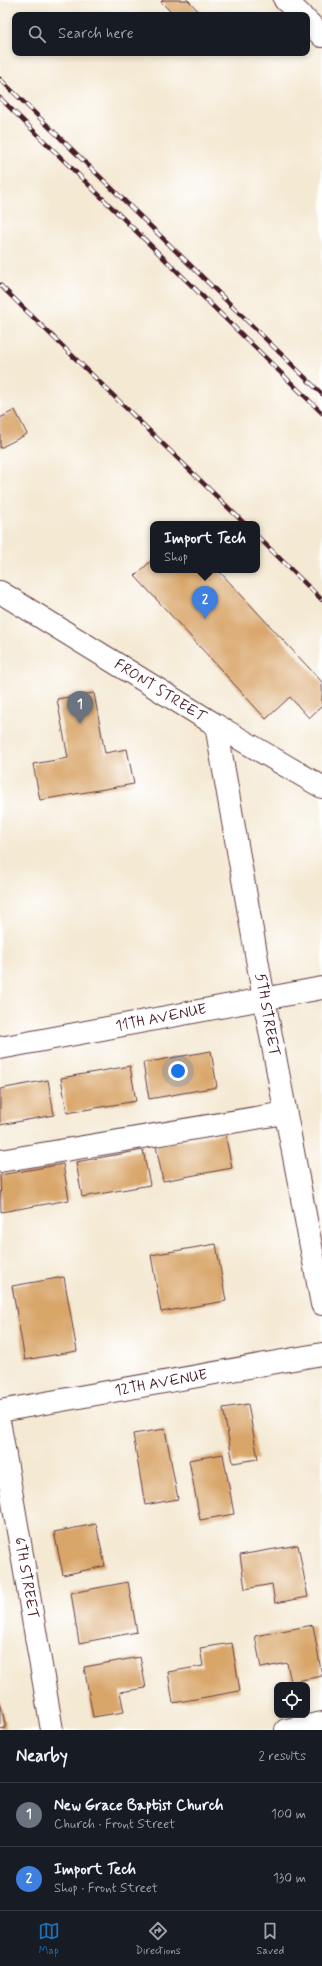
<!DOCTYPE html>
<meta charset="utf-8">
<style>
:root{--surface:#171b24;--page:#242831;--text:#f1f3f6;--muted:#9ea1a6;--line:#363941;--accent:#1f6fb2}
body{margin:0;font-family:Mynerve,sans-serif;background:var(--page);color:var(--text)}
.controls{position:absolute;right:12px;bottom:12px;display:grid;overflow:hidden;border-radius:8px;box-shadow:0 2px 6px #0003}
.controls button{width:36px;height:36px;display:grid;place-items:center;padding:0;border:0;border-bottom:1px solid var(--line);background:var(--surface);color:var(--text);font:20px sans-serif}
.you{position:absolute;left:178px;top:1071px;width:14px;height:14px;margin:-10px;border:3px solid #fff;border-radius:50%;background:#1a73e8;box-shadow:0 0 0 6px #1a73e833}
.badge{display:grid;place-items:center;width:26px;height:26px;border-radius:50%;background:var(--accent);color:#fff;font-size:13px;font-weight:700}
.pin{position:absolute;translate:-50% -33px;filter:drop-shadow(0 1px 2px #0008)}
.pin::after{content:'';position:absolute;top:21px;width:14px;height:12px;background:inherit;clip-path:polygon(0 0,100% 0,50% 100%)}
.popup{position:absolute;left:150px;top:521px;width:110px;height:52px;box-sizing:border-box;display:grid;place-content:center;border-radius:8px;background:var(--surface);filter:drop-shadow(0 1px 3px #0005);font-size:13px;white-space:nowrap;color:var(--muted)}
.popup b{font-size:15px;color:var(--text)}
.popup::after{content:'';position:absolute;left:50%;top:100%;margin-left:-8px;border:8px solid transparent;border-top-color:var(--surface)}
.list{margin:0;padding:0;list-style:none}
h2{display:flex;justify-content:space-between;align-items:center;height:52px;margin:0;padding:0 16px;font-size:17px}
h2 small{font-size:13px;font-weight:400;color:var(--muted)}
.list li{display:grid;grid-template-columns:26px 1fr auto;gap:12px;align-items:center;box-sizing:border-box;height:64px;padding:0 16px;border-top:1px solid var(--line)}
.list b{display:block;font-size:15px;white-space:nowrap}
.list p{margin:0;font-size:13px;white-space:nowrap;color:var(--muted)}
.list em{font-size:13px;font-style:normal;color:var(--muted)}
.icon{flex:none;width:22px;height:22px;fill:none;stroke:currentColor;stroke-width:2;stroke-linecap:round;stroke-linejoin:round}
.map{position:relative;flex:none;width:322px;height:1730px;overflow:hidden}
.search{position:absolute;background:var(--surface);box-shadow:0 2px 6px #0003;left:12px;right:12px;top:12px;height:44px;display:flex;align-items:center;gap:10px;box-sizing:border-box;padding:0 14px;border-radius:8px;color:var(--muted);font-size:15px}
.sheet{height:180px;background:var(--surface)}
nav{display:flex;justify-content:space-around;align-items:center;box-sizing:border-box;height:56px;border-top:1px solid var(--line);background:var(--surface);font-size:11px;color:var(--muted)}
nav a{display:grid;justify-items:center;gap:2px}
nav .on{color:var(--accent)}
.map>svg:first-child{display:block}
</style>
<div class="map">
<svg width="322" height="1730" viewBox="0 0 322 1730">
<rect width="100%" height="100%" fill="#fff"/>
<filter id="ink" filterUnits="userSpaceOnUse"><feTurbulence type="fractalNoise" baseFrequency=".025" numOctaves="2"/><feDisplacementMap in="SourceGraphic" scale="8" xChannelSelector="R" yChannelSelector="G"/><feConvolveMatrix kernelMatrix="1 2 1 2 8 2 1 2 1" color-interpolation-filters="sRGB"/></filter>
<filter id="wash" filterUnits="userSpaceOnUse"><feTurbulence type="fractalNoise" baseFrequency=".012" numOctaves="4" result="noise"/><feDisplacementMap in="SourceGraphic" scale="16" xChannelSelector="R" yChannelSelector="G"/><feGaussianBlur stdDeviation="0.9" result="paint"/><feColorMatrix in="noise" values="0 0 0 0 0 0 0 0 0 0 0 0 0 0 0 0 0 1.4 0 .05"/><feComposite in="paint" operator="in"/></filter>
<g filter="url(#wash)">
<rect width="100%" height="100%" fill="#f4e9d3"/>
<g id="blocks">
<path fill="#d9a66a" d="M163,0H188L202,15H174L161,2Z
M15,410L27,434L0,448V418Z
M153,559V570H218L322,682V706L309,718L290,697L266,719L135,576Z
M94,693L105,753L127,749L134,784L40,800L33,764L68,758L57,699Z
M211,1051L217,1087L149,1099L143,1063Z
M130,1066L136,1101L67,1113L61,1078Z
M48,1080L54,1115L0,1125V1089Z
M225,1133L232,1168L163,1181L156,1146Z
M143,1150L150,1185L82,1197L76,1162Z
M63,1164L69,1200L1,1212L0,1175Z
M216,1244L226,1301L161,1312L151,1255Z
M64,1277L77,1351L25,1360L12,1286Z
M248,1404L258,1459L233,1463L223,1408Z
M165,1429L178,1499L145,1505L133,1434Z
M223,1454L234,1514L200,1520L189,1460Z
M96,1524L105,1566L63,1575L54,1532Z
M298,1545L308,1597L275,1603L272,1584L245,1589L240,1555Z
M128,1582L137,1632L79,1643L71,1593Z
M313,1625L322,1676L291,1682L287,1663L261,1668L255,1636Z
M232,1643L240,1691L173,1703L168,1672L203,1666L200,1648Z
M140,1657L146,1688L120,1692L124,1712L93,1717L84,1667Z
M0,1701L6,1728L0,1729Z"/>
</g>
</g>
<g filter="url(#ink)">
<use href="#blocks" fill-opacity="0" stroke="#643d44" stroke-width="1"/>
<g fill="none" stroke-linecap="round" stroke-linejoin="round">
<g stroke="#643d44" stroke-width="24">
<path id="minor" d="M285,0L301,15
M307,21L322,36
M216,725L264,999L322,1304
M0,1048L322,988
M0,1161L285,1113
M0,1411L322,1354
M0,1426L52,1730
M286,1730L322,1723"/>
</g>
<g stroke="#643d44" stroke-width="24">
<path id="major" d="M0,592L216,725L322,787"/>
</g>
<use href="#minor" stroke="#fff" stroke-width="22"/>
<use href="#major" stroke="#fff" stroke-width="22"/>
<g stroke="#4a1f2b" stroke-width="4.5">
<path id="rail" d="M0,79L322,394
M0,98L322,413
M0,285L245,524
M257,536L322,600"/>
</g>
<use href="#rail" stroke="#fff" stroke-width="3" stroke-dasharray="9" stroke-linecap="butt"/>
</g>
</g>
<g text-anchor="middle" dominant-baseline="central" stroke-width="3" stroke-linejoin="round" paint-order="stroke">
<g font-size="15" fill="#4a1f2b" stroke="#fff">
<text transform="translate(160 691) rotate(32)">FRONT STREET</text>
<text transform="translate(267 1015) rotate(80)">5TH STREET</text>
<text transform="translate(161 1018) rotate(-11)">11TH AVENUE</text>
<text transform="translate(161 1383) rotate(-10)">12TH AVENUE</text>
<text transform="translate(26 1578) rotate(80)">6TH STREET</text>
</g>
</g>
</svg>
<div class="controls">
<button><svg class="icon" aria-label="locate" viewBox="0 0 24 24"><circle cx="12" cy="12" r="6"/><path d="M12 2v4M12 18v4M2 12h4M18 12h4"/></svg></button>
</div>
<div class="you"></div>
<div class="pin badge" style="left:80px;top:724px;background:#6b7280">1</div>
<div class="pin badge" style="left:205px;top:619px;background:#3f7fe0">2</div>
<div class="popup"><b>Import Tech</b>Shop</div>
<div class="search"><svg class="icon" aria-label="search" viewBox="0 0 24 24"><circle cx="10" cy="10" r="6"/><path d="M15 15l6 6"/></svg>Search here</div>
</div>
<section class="sheet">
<h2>Nearby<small>2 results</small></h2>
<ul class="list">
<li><span class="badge" style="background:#6b7280">1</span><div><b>New Grace Baptist Church</b><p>Church · Front Street</p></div><em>100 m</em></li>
<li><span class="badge" style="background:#3f7fe0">2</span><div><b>Import Tech</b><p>Shop · Front Street</p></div><em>130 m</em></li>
</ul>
</section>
<nav>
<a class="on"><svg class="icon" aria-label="map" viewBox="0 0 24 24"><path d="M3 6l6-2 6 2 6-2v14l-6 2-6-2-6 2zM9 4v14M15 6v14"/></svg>Map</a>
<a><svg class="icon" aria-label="directions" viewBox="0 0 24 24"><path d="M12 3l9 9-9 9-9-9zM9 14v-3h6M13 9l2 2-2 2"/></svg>Directions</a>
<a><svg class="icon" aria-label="saved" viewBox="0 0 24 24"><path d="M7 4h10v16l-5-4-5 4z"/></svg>Saved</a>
</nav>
